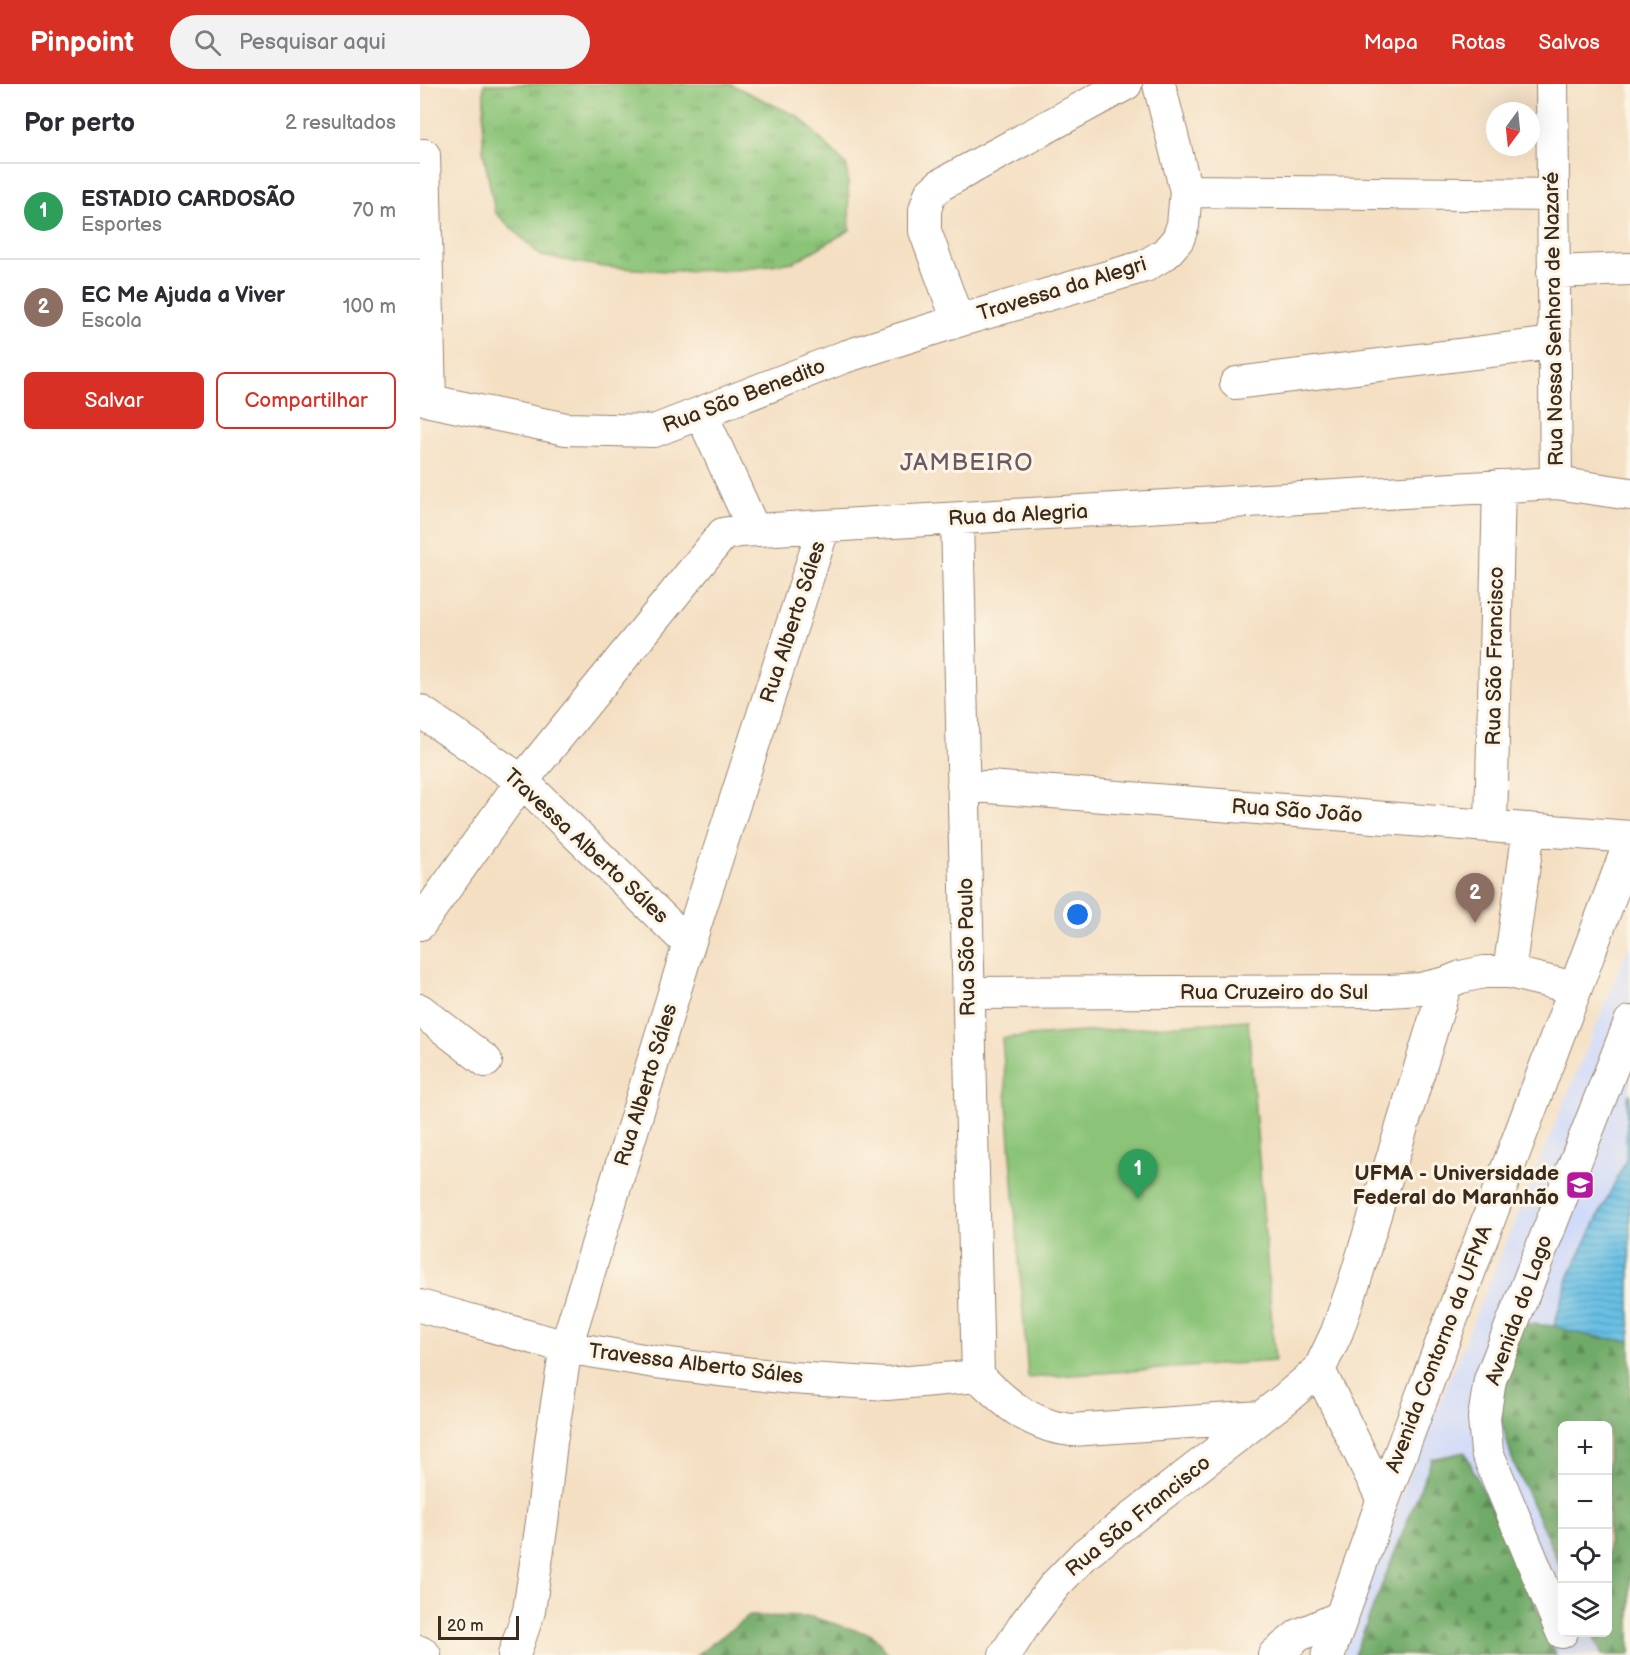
<!DOCTYPE html>
<html lang="pt">
<meta charset="utf-8">
<style>
:root{--surface:#fff;--page:#f2f2f3;--text:#2b2b33;--muted:#7c7c81;--line:#e1e1e2;--accent:#d93025}
body{margin:0;font-family:"Balsamiq Sans",sans-serif;background:var(--page);color:var(--text)}
.controls{position:absolute;right:18px;bottom:18px;display:grid;overflow:hidden;border-radius:9px;box-shadow:0 6px 24px #0002}
.controls button{width:54px;height:54px;display:grid;place-items:center;padding:0;border:0;border-bottom:2px solid var(--line);background:var(--surface);color:var(--text);font:30px sans-serif}
.compass{position:absolute;left:1066px;top:18px;width:54px;height:54px;border-radius:50%;background:var(--surface);box-shadow:0 6px 24px #0002;rotate:195deg}
.scale{position:absolute;left:18px;bottom:15px;width:81px;box-sizing:border-box;padding-left:6px;border:3px solid #3b2a1e;border-top:0;font-size:16px;line-height:21px;white-space:nowrap;color:#3b2a1e;-webkit-text-stroke:4px #fcf5e5;paint-order:stroke}
.you{position:absolute;left:658px;top:831px;width:21px;height:21px;margin:-15px;border:4px solid #fff;border-radius:50%;background:#1a73e8;box-shadow:0 0 0 9px #1a73e833}
.badge{display:grid;place-items:center;width:39px;height:39px;border-radius:50%;background:var(--accent);color:#fff;font-size:20px;font-weight:700}
.pin{position:absolute;translate:-50% -50px;filter:drop-shadow(0 2px 3px #0008)}
.pin::after{content:'';position:absolute;top:32px;width:21px;height:18px;background:inherit;clip-path:polygon(0 0,100% 0,50% 100%)}
.list{margin:0;padding:0;list-style:none}
h2{display:flex;justify-content:space-between;align-items:center;height:78px;margin:0;padding:0 24px;font-size:26px}
h2 small{font-size:20px;font-weight:400;color:var(--muted)}
.list li{display:grid;grid-template-columns:39px 1fr auto;gap:18px;align-items:center;box-sizing:border-box;height:96px;padding:0 24px;border-top:2px solid var(--line)}
.list b{display:block;font-size:22px;white-space:nowrap}
.list p{margin:0;font-size:20px;white-space:nowrap;color:var(--muted)}
.list em{font-size:20px;font-style:normal;color:var(--muted)}
.actions{display:flex;gap:12px;padding:18px 24px}
.actions a{flex:1;padding:14px 0;border:2px solid var(--accent);border-radius:9px;text-align:center;font-size:21px;color:var(--accent)}
.actions .main{background:var(--accent);color:#fff}
.icon{flex:none;width:33px;height:33px;fill:none;stroke:currentColor;stroke-width:2;stroke-linecap:round;stroke-linejoin:round}
.map{position:relative;flex:none;width:1210px;height:1571px;overflow:hidden}
header{display:flex;align-items:center;gap:36px;box-sizing:border-box;height:84px;padding:0 30px;background:var(--accent);color:#fff}
header strong{font-size:28px}
nav{display:flex;gap:33px;margin-inline-start:auto;font-size:21px}
.search{width:420px;height:54px;background:var(--page);display:flex;align-items:center;gap:15px;box-sizing:border-box;padding:0 21px;border-radius:33px;color:var(--muted);font-size:22px}
main{display:flex}
aside{flex:1;background:var(--surface)}
.map>svg:first-child{display:block}
</style>
<header>
<strong>Pinpoint</strong>
<div class="search"><svg class="icon" aria-label="search" viewBox="0 0 24 24"><circle cx="10" cy="10" r="6"/><path d="M15 15l6 6"/></svg>Pesquisar aqui</div>
<nav><a>Mapa</a><a>Rotas</a><a>Salvos</a></nav>
</header>
<main>
<aside>
<h2>Por perto<small>2 resultados</small></h2>
<ul class="list">
<li><span class="badge" style="background:#2e9e5b">1</span><div><b>ESTADIO CARDOSÃO</b><p>Esportes</p></div><em>70 m</em></li>
<li><span class="badge" style="background:#8d6e63">2</span><div><b>EC Me Ajuda a Viver</b><p>Escola</p></div><em>100 m</em></li>
</ul>
<div class="actions"><a class="main">Salvar</a><a>Compartilhar</a></div>
</aside>
<div class="map">
<svg width="1210" height="1571" viewBox="0 0 1210 1571">
<defs>
<pattern id="grass-tufts" width="24" height="20" patternUnits="userSpaceOnUse" patternTransform="scale(1.5)"><rect width="24" height="20" fill="#8bc478"/><path d="M3 7l-1-3M5 7V3M7 7l1-3M15 17l-1-3M17 17v-4M19 17l1-3" fill="none" stroke="#739f62"/></pattern>
<pattern id="forest-firs" width="22" height="20" patternUnits="userSpaceOnUse" patternTransform="scale(1.5)"><rect width="22" height="20" fill="#70aa68"/><path d="M5 1l3.5 6h-7zM16 11l3.5 6h-7z" fill="#5d8b55"/></pattern>
<pattern id="water-rules" width="6" height="5" patternUnits="userSpaceOnUse" patternTransform="scale(1.5)"><rect width="6" height="5" fill="#68c0e5"/><path d="M0 2.5h6" fill="none" stroke="#579cb9"/></pattern>
</defs>
<rect width="100%" height="100%" fill="#fcf5e5"/>
<filter id="ink" filterUnits="userSpaceOnUse"><feTurbulence type="fractalNoise" baseFrequency=".0167" numOctaves="2"/><feDisplacementMap in="SourceGraphic" scale="12" xChannelSelector="R" yChannelSelector="G"/><feConvolveMatrix kernelMatrix="1 2 1 2 8 2 1 2 1" color-interpolation-filters="sRGB"/></filter>
<filter id="wash" filterUnits="userSpaceOnUse"><feTurbulence type="fractalNoise" baseFrequency=".008" numOctaves="4" result="noise"/><feDisplacementMap in="SourceGraphic" scale="24" xChannelSelector="R" yChannelSelector="G"/><feGaussianBlur stdDeviation="1.35" result="paint"/><feColorMatrix in="noise" values="0 0 0 0 0 0 0 0 0 0 0 0 0 0 0 0 0 1.4 0 .05"/><feComposite in="paint" operator="in"/></filter>
<g filter="url(#wash)">
<rect width="100%" height="100%" fill="#f4dfc3"/>
<path fill="#d0daf9" fill-rule="evenodd" d="M1210,860V1571H922L978,1418ZM1142,1342H1188V1548H1142Z"/>
<path fill="url(#grass-tufts)" stroke="#63774b" stroke-width="1.5" d="M64,0H310L379,33L427,82L430,146L374,178L308,186L247,187L184,183L121,172L75,128L63,66Z"/>
<path fill="url(#forest-firs)" stroke="#566a43" stroke-width="1.5" d="M1100,1239L1134,1242L1164,1251L1210,1257V1571H1182L1172,1549L1188,1548V1342H1142V1486L1092,1375L1078,1325Z
M1045,1368L1122,1535L1136,1571H934L1012,1375Z
M329,1532L392,1533L452,1551L470,1571H277Z"/>
<path fill="#8bc478" stroke="#63774b" stroke-width="1.5" d="M828,936L855,1277L608,1294L582,954Z"/>
<path fill="url(#water-rules)" stroke="#527582" stroke-width="1.5" d="M1210,1009V1257L1164,1251L1134,1242L1149,1192L1206,1076L1207,1016Z"/>
</g>
<g filter="url(#ink)">
<g fill="none" stroke-linecap="round" stroke-linejoin="round">
<g stroke="#988470" stroke-width="34">
<path id="street" d="M1132,0L1136,399
M4,71L10,317
M766,107L1132,111
M1133,188L1210,185
M538,237L505,147V126L510,110L520,101L706,0
M816,299L1133,259
M0,313L10,317L146,345L234,347L424,273L538,237L725,182L745,170L758,155L763,141L766,107L739,0
M281,329L334,446
M537,435L558,1292
M0,627L102,697L269,860
M543,701L1210,753
M1071,742L1079,402
M0,840L102,697L303,450L320,447L1136,399L1210,410
M1089,888L1109,745
M548,909L969,907L1000,905L1026,899L1041,893L1064,888H1089L1155,904
M0,926L66,977
M0,1222L146,1263L235,1278L306,1287L372,1294L467,1300L558,1292
M558,1292C579,1312 599,1332 628,1341C635,1344 644,1345 652,1346L841,1333
M963,1416L899,1286L917,1248L935,1196L1026,899
M1142,1548L1067,1368L1064,1334L1070,1296L1210,938
M0,1568L5,1571
M94,1571L109,1527L122,1438L131,1358L146,1263L269,860L404,442
M585,1571L607,1537L636,1500L665,1470L865,1315L899,1286
M854,1571L879,1551L921,1533"/>
</g>
<g stroke="#988470" stroke-width="35">
<path id="secondary" d="M908,1571L963,1416L1210,759"/>
</g>
<use href="#street" stroke="#fff" stroke-width="32"/>
<use href="#secondary" stroke="#fff" stroke-width="33"/>
</g>
</g>
<defs>
<g id="university-square" transform="scale(1.5)"><rect x="-9" y="-9" width="18" height="18" rx="4" fill="#b5179e" stroke="#fcf5e5"/><path d="M0-5L7-2L0 1L-7-2ZM-4 1L0 2.5L4 1V4Q0 6-4 4Z" fill="#fff"/></g>
</defs>
<g fill-rule="evenodd">
<use href="#university-square" x="1160" y="1101"/>
</g>
<g text-anchor="middle" dominant-baseline="central" stroke-width="6" stroke-linejoin="round" paint-order="stroke">
<g font-size="21" fill="#3b2a1e" stroke="#fcf5e5">
<text transform="translate(642 205) rotate(-17)">Travessa da Alegri</text>
<text transform="translate(1134 235) rotate(-91)">Rua Nossa Senhora de Nazaré</text>
<text transform="translate(324 312) rotate(-21)">Rua São Benedito</text>
<text transform="translate(598 431) rotate(-3)">Rua da Alegria</text>
<text transform="translate(373 538) rotate(-72)">Rua Alberto Sáles</text>
<text transform="translate(1075 572) rotate(-89)">Rua São Francisco</text>
<text transform="translate(877 727) rotate(4)">Rua São João</text>
<text transform="translate(166 762) rotate(43)">Travessa Alberto Sáles</text>
<text transform="translate(547 863) rotate(-91)">Rua São Paulo</text>
<text x="854" y="908">Rua Cruzeiro do Sul</text>
<text transform="translate(226 1001) rotate(-73)">Rua Alberto Sáles</text>
<text transform="translate(1099 1226) rotate(-70)">Avenida do Lago</text>
<text transform="translate(1019 1265) rotate(-69)">Avenida Contorno da UFMA</text>
<text transform="translate(276 1280) rotate(7)">Travessa Alberto Sáles</text>
<text transform="translate(718 1432) rotate(-39)">Rua São Francisco</text>
</g>
<g font-size="21" font-weight="bold" fill="#3b2a1e" stroke="#fcf5e5" text-anchor="end">
<text x="1139" y="1089">UFMA - Universidade<tspan x="1139" dy="24">Federal do Maranhão</tspan></text>
</g>
<g font-size="24" letter-spacing="1.5" fill="#6b5a65" stroke="#fcf5e5">
<text x="547" y="378">JAMBEIRO</text>
</g>
</g>
</svg>
<div class="controls">
<button>+</button>
<button>−</button>
<button><svg class="icon" aria-label="locate" viewBox="0 0 24 24"><circle cx="12" cy="12" r="6"/><path d="M12 2v4M12 18v4M2 12h4M18 12h4"/></svg></button>
<button><svg class="icon" aria-label="layers" viewBox="0 0 24 24"><path d="M12 4l9 5-9 5-9-5zM3 14l9 5 9-5"/></svg></button>
</div>
<svg class="compass" viewBox="-18 -18 36 36"><path d="M0-13l5 13h-10z" fill="#e53935"/><path d="M0 13l5-13h-10z" fill="#7c7c81"/></svg>
<div class="scale">20 m</div>
<div class="you"></div>
<div class="pin badge" style="left:718px;top:1115px;background:#2e9e5b">1</div>
<div class="pin badge" style="left:1055px;top:839px;background:#8d6e63">2</div>
</div>
</main>
